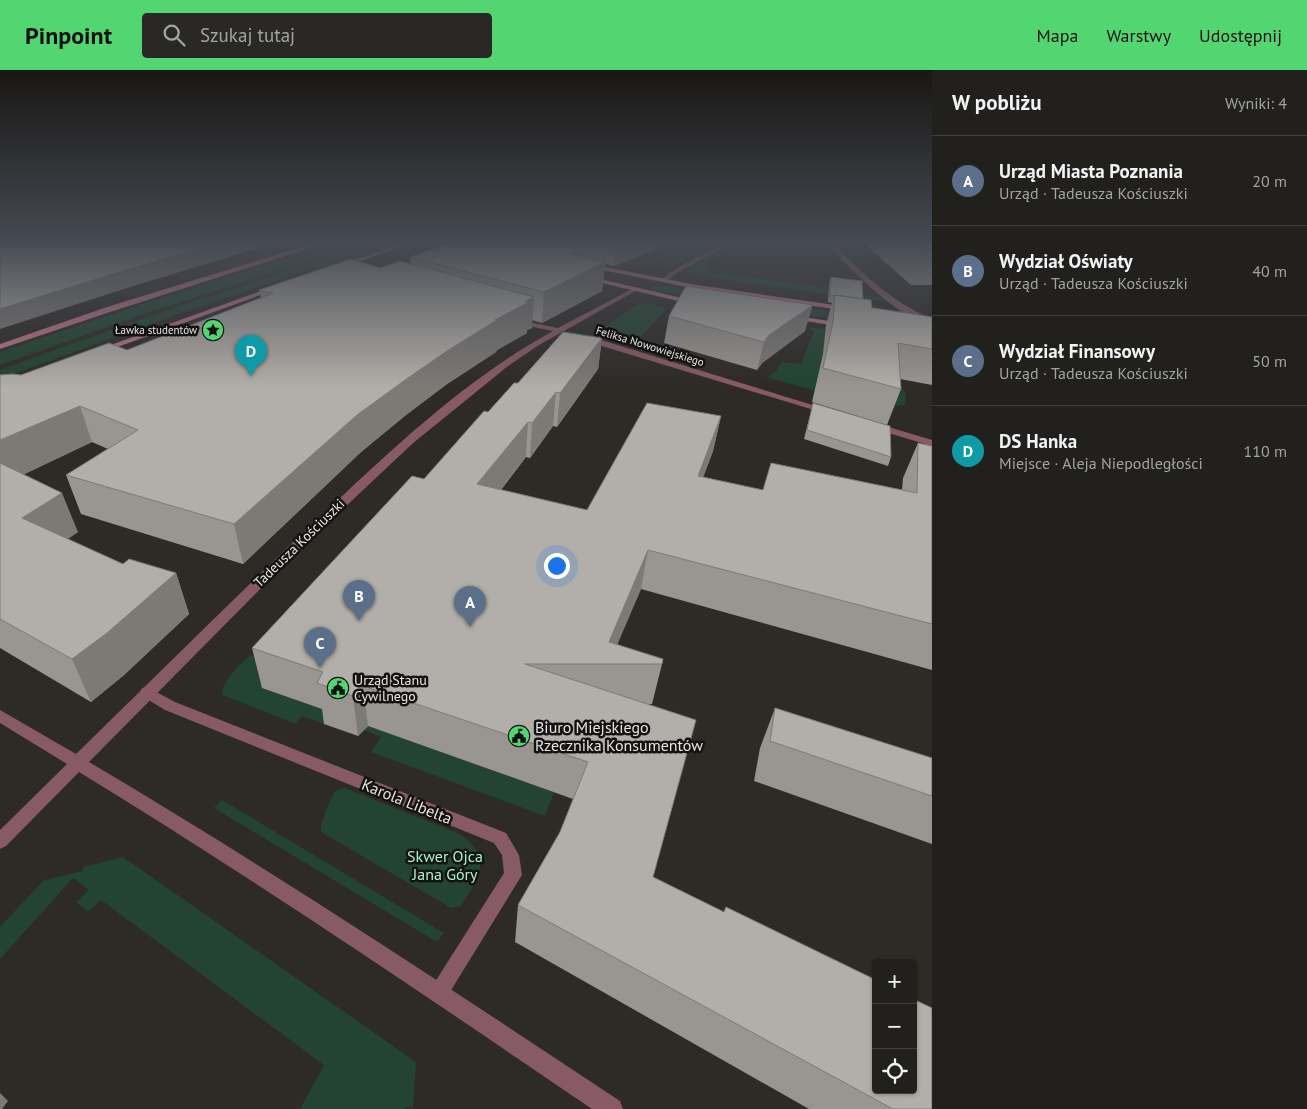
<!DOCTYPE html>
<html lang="pl">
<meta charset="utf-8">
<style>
:root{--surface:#22201c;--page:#2a2825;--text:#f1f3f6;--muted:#a2a3a3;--line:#3f3e3b;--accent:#53d672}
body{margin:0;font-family:"PT Sans",sans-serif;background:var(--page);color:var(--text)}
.controls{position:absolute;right:15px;bottom:15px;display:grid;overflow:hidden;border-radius:5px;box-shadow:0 1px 4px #0004}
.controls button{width:45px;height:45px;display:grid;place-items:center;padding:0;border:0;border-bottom:1px solid var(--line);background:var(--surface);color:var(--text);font:25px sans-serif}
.you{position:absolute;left:556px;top:495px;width:18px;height:18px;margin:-12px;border:4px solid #fff;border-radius:50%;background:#1a73e8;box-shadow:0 0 0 8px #1a73e833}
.badge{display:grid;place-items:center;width:32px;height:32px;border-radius:50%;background:var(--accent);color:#fff;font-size:16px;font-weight:700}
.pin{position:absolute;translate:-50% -41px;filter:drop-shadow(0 1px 2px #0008)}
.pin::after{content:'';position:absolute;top:26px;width:18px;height:15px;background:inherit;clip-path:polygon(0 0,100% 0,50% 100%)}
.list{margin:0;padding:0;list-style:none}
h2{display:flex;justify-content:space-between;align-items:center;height:65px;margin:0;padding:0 20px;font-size:21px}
h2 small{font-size:16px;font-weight:400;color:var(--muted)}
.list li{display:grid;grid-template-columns:32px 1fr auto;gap:15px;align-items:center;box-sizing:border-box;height:90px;padding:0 20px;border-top:1px solid var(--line)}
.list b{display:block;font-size:19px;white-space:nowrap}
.list p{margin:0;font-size:16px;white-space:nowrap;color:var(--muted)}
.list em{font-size:16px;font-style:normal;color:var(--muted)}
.icon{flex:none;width:28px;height:28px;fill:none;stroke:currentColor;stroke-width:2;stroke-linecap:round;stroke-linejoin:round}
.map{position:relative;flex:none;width:932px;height:1039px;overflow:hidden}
header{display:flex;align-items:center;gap:30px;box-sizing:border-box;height:70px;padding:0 25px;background:var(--accent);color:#111}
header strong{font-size:24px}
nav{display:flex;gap:28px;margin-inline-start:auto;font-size:18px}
.search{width:350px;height:45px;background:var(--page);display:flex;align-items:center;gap:12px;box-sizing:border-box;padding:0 18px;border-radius:5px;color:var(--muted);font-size:19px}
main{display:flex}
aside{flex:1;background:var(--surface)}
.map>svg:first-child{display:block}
</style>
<header>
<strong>Pinpoint</strong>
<div class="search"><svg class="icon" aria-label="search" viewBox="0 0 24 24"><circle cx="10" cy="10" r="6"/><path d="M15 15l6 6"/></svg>Szukaj tutaj</div>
<nav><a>Mapa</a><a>Warstwy</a><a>Udostępnij</a></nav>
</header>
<main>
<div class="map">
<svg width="932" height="1039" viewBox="0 0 932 1039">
<rect width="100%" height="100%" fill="#2e2a26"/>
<path fill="#383128" d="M544,172H701L650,198L609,190Z"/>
<path fill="#224431" d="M708,172H718L667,198L660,196Z
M738,172H748L709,191V202L829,218L883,228L888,232L711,208L685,201Z
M315,179L321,182L316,188L150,242L0,295V282L6,280L136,236Z
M359,183L167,248L0,309V300C87,268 175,237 263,209C292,199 328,183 359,183Z
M656,215L932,256V263L706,231L648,219Z
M648,234L667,238L640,268L604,257L637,235Z
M810,257L855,264L896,316L902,318L906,323L905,335L875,338L767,307L776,301L782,292L801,294L814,261L809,259Z
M250,585L281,596L330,642L324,654L302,646L296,654L222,625C222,609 240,596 250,585Z
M368,656L554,722L545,746L371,682L381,667L364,660Z
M345,718L460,764C494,788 479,808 461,836L451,838L321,762C320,754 329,731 334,723C337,719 340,719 345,718Z
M222,730L444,863L437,872L214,738Z
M123,787L416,992L413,1039L407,1036L405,1039H300L324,995L101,830L88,842L76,832L89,820L73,808L0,889V857L44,810L83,801V797Z"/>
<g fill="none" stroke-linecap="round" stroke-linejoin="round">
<path fill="#885a66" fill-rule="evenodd" d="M825,172H832C865,206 887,228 931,249V253C904,255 843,192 825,172Z
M147,617L175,632L506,763L519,785L522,805L445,930L438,933L431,930L428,923L504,803L502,785L494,773L165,640L142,626L140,622L142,618Z"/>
<path fill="#885a66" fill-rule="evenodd" d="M726,172H734L678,202L665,212L660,211L674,200Z
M632,219L637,220L539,275L508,296L412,374L292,487L89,692C270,799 445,915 620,1031L623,1039H592C423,924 254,809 79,702L6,776L0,779V760L67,694L0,653V640L76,684C158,604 239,523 323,444C393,378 467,308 553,261L514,253V249L558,258Z
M582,266H588L832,341L827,344L824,343L582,270Z
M875,353L932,370V376L872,358V354Z"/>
<path fill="#bc7487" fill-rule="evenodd" d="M318,172H329L113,241L0,279V274L107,237Z
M405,172H415L343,197L338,196Z
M440,172H452L469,178L466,180Z
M589,194L697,215L848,237L852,239L848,241L697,219L587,197V195Z
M587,206L695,231L699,233L695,235L585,209V207Z
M275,216L278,218L277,219L101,283L94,281Z
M790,245L843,253L847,255L843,257L793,249L789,247Z"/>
</g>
<path fill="#999691" d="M454,172H674L614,196L605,194L602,221L542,253L532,250V258L527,260V263L497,280L496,282L447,314L406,345L361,382L243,494L81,444L66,405L108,379L92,372L24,404L78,462L67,469L123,494L176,503L189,544L124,605L91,632L0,578V305H21L127,280L261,228L259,220L411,194L410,187Z
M867,172H932V215H911L866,175Z
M831,207L863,229L872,238L932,247V315L900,309L901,319L887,355L812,332L823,284L826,255L832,233L828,232L829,214Z
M669,246L805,261L762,293L757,300L664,273Z
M602,268L598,299L557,357L553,356L530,388L526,387L501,420L587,440L721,346L713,381L703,407L763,420H902L903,408L918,373L932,376V600L641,519L617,574L662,594L652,634H649L653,807L724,842L726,837L932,1039H809L515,872L518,835L560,762L573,729L368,656L358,666L324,654L322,639L262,618L252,578L424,409L488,342L518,313Z
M813,333L891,387L888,396L804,369Z
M775,638L932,688V774L754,711L760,678Z"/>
<path fill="#7d7a76" d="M222,172H286L279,175L262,177L130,217L0,259V239L126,200Z
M630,172H674L614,196L616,177Z
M582,181L580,204L605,192L602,221L542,253L544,222L572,184Z
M534,227L532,258L527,260V263L497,280L496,282L447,314L406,345L361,382L243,494L234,454L357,345L405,310L447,281L495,250L525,232Z
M813,235L805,261L762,293L757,300L764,272L769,265Z
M602,268L598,299L557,357L560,323Z
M556,322L553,356L530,388L532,353Z
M80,336L92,372L6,413L0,418V370Z
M721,346L713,381L690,443L698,406Z
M528,352L526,387L477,451V414Z
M62,423L78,462L40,488L22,448Z
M648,480L641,519L609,594V572Z
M176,503L189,544L124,605L91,632L72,589Z
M363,616L368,656L358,666L353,626Z
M0,1023L8,1031L2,1039H0Z"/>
<path fill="#b2aea9" stroke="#7d7a76" d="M0,172H222L126,200L0,239Z
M454,172H546L582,181L572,184L605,192L544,222L410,187Z
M595,172H630L616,177Z
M916,172H932V179L924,178Z
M351,189L380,198L400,191L534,227L525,232H529L495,250H497L447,281L405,310L357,345L234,454L66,405L138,360L80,336L0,370V305L13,304L21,305L109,273L127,280L273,223L259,220Z
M831,207L862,211L863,229L835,225V226L830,225Z
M686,216L813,235L769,265L764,272L669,246Z
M835,225L871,230L872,238H874L932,247V279L898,273L901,319L823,298L833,252Z
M563,262L602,268L560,323L556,322L532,353L528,352L477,414L587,440L647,333L721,346L698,406L763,420L771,393L917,423L918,373L932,376V554L648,480L609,572L663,589L662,594H525L696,650L653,807L724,842L726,837L876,910V1020H913V929L932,938V1039H893L518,835L560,762L588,692L363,616L353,626L317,613L323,602L252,578L412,406L424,409L484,341L488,342L514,313H518Z
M813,333L890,356L891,387L807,360Z
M0,393L62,423L22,448L123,494L129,489L176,503L107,563L72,589L0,549Z
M775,638L932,688V726L770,671Z"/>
<linearGradient id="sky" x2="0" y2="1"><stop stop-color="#191715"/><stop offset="0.54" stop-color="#464a52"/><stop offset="1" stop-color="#464a52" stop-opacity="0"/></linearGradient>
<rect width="932" height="318" fill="url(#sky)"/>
<defs>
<g id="sight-disc" transform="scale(1.125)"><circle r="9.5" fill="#53d672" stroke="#151311"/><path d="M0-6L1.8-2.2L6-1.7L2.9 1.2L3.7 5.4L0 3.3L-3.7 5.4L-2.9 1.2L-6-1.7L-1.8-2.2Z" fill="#111"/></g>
<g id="civic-disc" transform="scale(1.125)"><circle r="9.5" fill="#53d672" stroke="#151311"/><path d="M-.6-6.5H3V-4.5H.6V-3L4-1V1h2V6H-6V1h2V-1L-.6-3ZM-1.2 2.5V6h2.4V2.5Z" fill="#111"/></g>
</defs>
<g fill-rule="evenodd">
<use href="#sight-disc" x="213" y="260"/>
<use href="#civic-disc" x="338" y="618"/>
<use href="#civic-disc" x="519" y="666"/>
</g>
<g text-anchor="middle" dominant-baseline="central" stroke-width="5" stroke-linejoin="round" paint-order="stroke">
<g font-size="11" fill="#e7e5e3" stroke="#151311" text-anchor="end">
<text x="197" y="260">Ławka studentów</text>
</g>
<g font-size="11" fill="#e7e5e3" stroke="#151311">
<text transform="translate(650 276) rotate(17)">Feliksa Nowowiejskiego</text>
</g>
<g font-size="14" fill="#e7e5e3" stroke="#151311">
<text transform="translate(299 473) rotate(-44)">Tadeusza Kościuszki</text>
</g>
<g font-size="14" fill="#e7e5e3" stroke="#151311" text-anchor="start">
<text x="354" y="610">Urząd Stanu<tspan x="354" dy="16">Cywilnego</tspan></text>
</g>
<g font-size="16" fill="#e7e5e3" stroke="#151311" text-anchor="start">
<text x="535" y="657">Biuro Miejskiego<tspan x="535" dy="18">Rzecznika Konsumentów</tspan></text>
</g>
<g font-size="16" fill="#e7e5e3" stroke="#151311">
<text transform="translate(407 731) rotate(22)">Karola Libelta</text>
</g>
<g font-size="16" fill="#a2f8c7" stroke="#151311">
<text x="445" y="786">Skwer Ojca<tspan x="445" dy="18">Jana Góry</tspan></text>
</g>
</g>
</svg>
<div class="controls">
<button>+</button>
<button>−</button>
<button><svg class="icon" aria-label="locate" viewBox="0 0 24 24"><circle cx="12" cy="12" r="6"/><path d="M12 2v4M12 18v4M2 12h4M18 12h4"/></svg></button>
</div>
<div class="you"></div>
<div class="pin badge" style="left:470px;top:557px;background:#5c6f8a">A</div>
<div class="pin badge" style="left:359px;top:551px;background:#5c6f8a">B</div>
<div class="pin badge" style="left:320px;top:598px;background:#5c6f8a">C</div>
<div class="pin badge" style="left:251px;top:306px;background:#0f9aa8">D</div>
</div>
<aside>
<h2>W pobliżu<small>Wyniki: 4</small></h2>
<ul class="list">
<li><span class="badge" style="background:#5c6f8a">A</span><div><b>Urząd Miasta Poznania</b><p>Urząd · Tadeusza Kościuszki</p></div><em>20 m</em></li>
<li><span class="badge" style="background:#5c6f8a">B</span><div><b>Wydział Oświaty</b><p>Urząd · Tadeusza Kościuszki</p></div><em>40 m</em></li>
<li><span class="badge" style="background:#5c6f8a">C</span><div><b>Wydział Finansowy</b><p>Urząd · Tadeusza Kościuszki</p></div><em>50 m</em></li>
<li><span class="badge" style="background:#0f9aa8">D</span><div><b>DS Hanka</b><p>Miejsce · Aleja Niepodległości</p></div><em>110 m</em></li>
</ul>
</aside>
</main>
